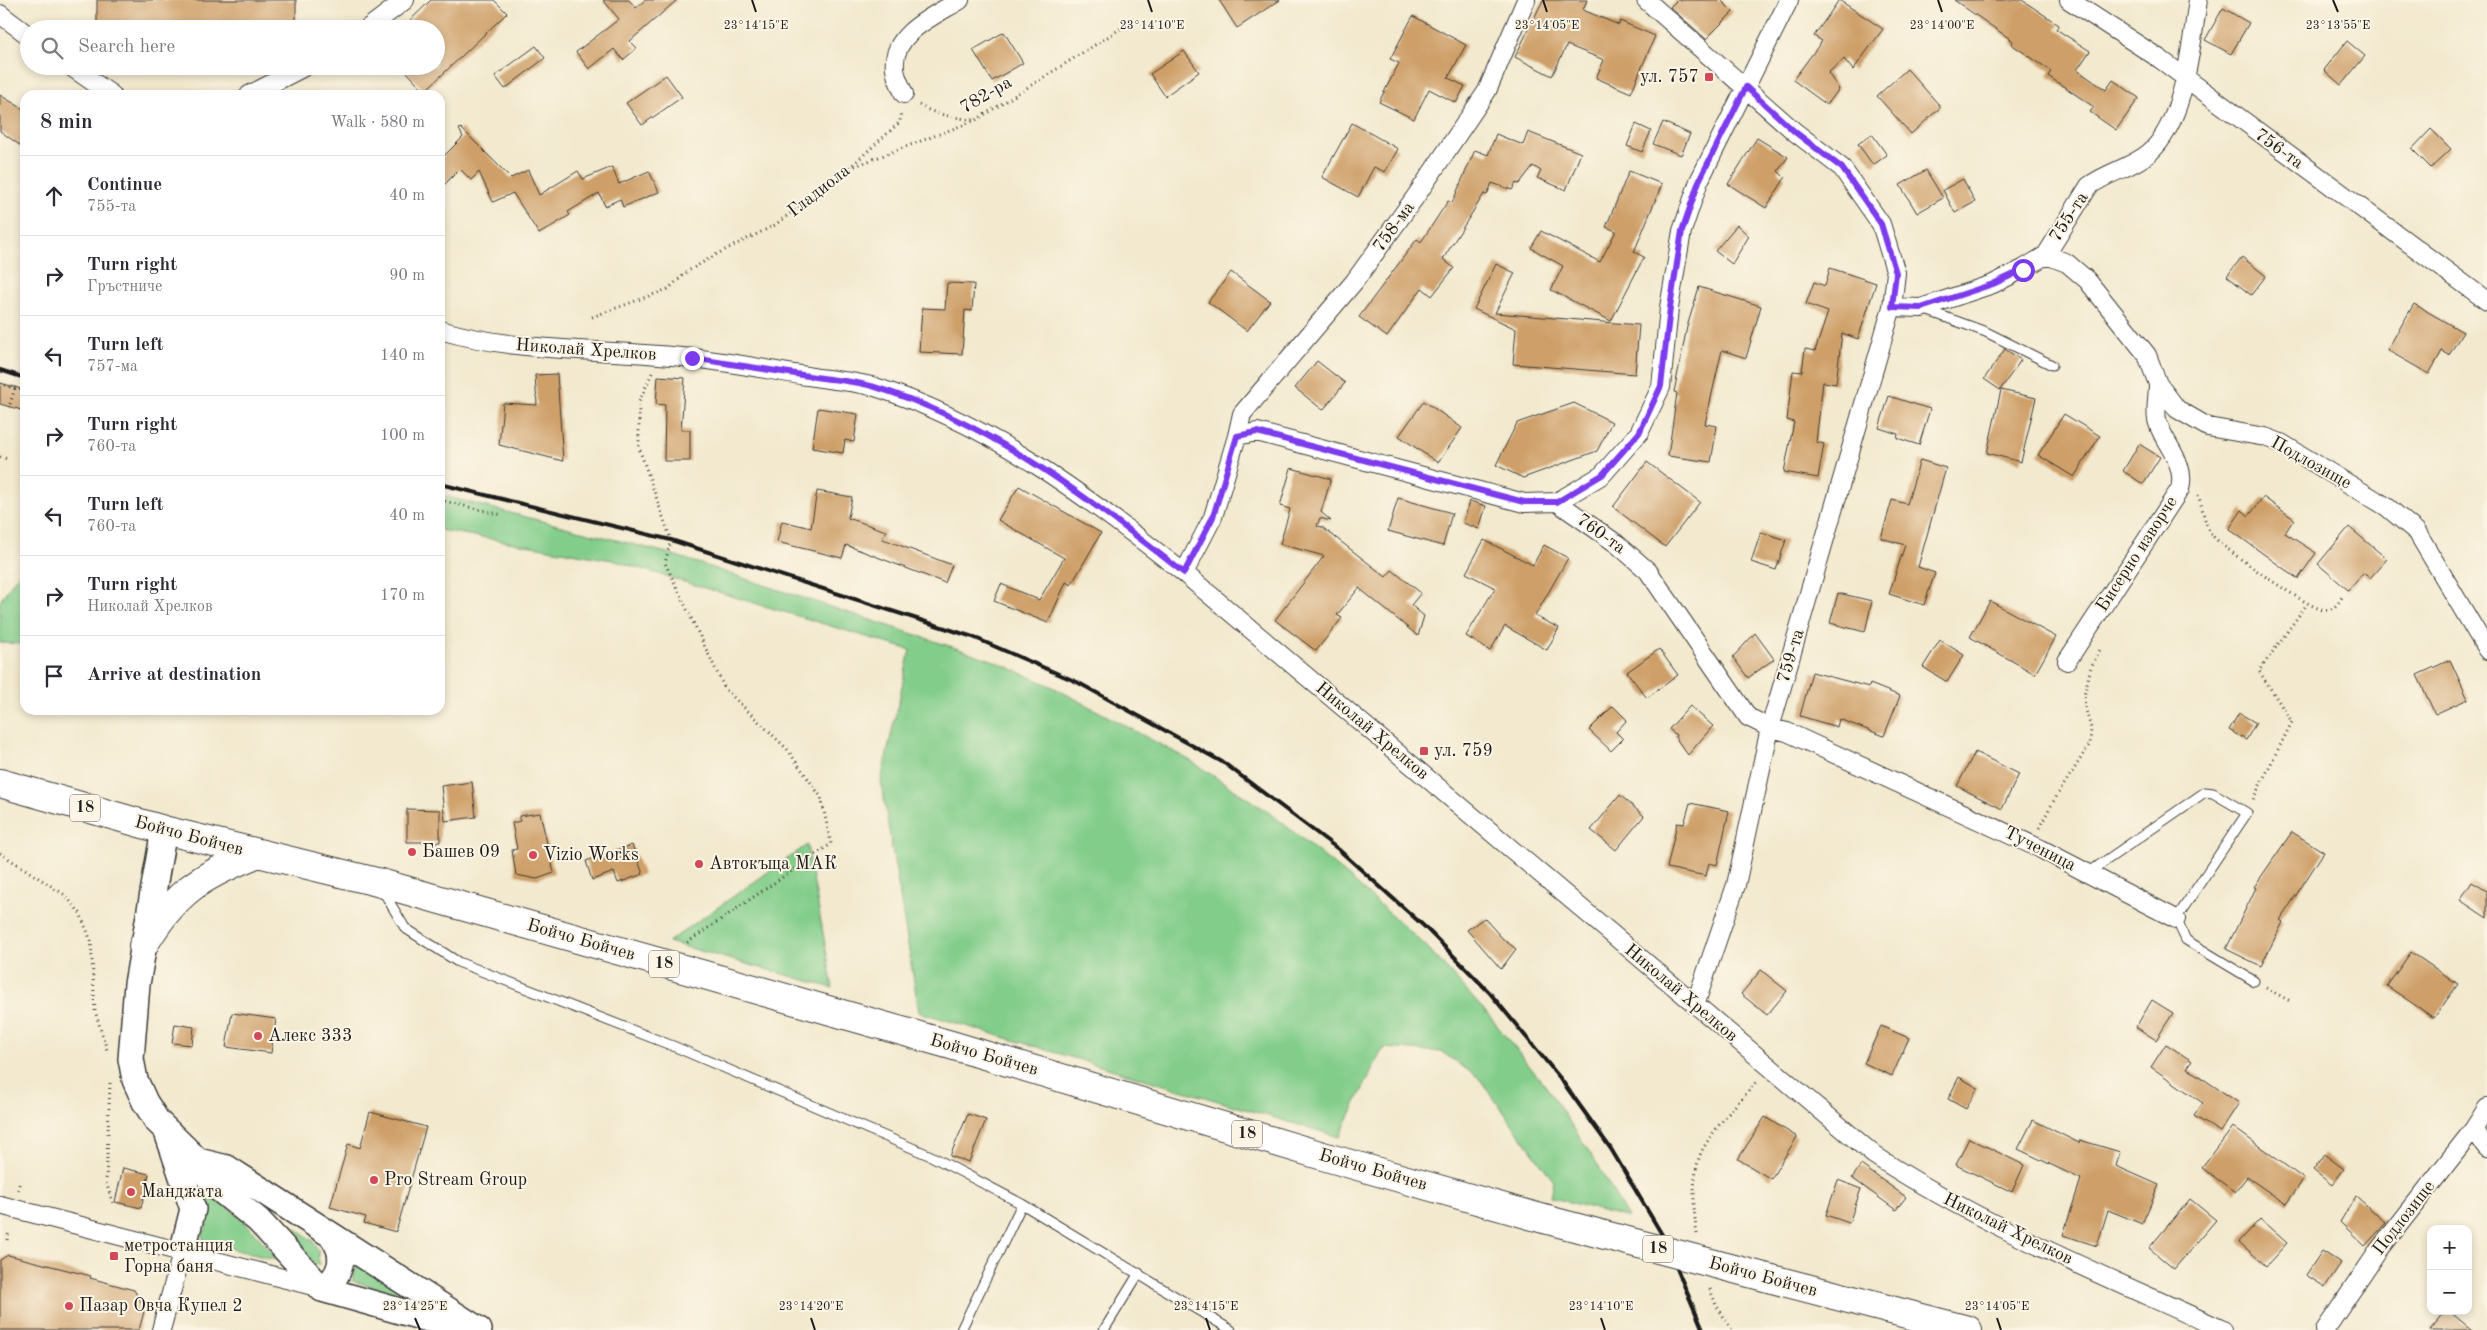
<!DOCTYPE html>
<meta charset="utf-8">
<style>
:root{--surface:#fff;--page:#f7f7f7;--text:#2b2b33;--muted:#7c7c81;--line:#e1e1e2}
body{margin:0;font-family:"Old Standard TT",serif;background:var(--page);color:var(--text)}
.controls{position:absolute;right:15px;bottom:15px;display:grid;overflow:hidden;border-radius:10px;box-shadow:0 2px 8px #0003}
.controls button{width:45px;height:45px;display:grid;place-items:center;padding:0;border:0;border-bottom:1px solid var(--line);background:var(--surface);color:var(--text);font:25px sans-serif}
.stop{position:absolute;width:15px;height:15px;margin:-11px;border:4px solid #7c3aed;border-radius:50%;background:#fff}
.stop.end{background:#7c3aed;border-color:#fff;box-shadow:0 1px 5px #0008}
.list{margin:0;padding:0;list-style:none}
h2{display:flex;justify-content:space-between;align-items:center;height:65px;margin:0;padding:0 20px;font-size:21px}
h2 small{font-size:16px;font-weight:400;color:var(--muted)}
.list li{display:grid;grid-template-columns:32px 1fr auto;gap:15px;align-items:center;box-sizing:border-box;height:80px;padding:0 20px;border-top:1px solid var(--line)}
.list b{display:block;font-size:19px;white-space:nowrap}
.list p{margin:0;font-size:16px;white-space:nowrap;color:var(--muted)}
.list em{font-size:16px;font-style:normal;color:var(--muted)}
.icon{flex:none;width:28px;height:28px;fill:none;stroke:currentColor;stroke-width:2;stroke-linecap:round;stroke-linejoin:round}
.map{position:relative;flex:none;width:2487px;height:1330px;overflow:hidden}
.search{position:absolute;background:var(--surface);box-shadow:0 2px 8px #0003;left:20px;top:20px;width:425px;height:55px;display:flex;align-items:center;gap:12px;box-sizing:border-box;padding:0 18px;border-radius:28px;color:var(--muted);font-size:19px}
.panel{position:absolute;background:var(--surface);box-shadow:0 2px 8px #0003;left:20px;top:90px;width:425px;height:625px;border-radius:15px}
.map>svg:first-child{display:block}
</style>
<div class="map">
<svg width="2487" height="1330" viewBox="0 0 2487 1330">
<rect width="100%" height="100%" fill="#fcf5e5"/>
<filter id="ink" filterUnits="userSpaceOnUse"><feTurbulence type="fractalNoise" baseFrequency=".02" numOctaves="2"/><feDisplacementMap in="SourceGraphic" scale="10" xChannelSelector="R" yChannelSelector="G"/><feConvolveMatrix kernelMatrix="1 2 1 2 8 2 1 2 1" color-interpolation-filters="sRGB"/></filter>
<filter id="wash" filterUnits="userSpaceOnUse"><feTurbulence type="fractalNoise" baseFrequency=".0096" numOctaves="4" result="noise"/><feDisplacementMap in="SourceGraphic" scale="20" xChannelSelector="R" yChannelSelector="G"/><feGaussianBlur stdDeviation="1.12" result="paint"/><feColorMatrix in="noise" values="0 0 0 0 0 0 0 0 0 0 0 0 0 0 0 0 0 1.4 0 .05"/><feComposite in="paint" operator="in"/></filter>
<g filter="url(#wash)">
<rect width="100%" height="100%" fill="#f2e9ce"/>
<path fill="#82cd8a" stroke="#4f7453" d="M440,495L667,553L992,660L1051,686L1191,761L1274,816L1350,878L1427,947L1490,1017L1547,1088L1594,1159L1628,1218L1550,1197L1553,1180L1479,1078L1442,1052L1383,1048L1339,1137L919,1012L881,781L910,650L612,560L440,530Z
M25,564V644L0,643V601Z
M807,845L833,988L668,942Z
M231,1180L313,1241L318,1251L319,1265H316Z
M202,1187L242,1219L280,1261L204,1242L202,1234C213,1220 209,1205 200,1191Z
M357,1265L413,1297L352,1281Z"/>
<g id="blocks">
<path fill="#ce9f67" d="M97,0H296V29H97Z
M431,0H494L507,13L425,91L401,66H436V29H401Z
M603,0H629L636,8L645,0H677L630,41L637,48L623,60L614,49L589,69L576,52L619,19Z
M1219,0H1280L1237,28Z
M1543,0H1587L1583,10L1619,25L1620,21L1655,36L1631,93L1596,78L1604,60L1567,45L1552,76L1515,57Z
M1677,0H1721L1733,12L1706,39L1670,7Z
M1839,0L1883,29L1853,70L1844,59L1828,73L1839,89L1827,105L1793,80L1822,41L1814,36Z
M1954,0H2022L2059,25L2056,29L2090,51L2077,70L2106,90L2113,80L2139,98L2116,130L2090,112L2094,107L2048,76L2051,71L2011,44L2013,41Z
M2223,8L2249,23L2231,54L2205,40Z
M1413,16L1466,45L1448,78L1465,86L1456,103L1429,89L1414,119L1379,102L1399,63L1390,59Z
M1004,32L1023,63L992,81L973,50Z
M2347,41L2365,56L2341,85L2324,70Z
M536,46L545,58L505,89L495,76Z
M1184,51L1199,72L1165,96L1150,74Z
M1907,69L1941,107L1911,134L1877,96Z
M666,75L682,97L642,125L626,103Z
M0,95L25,110V149L0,131Z
M1663,122L1690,134L1681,155L1653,144Z
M1352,123L1398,149L1385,172L1374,167L1358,197L1322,177Z
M1636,124L1651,131L1642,152L1627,146Z
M461,128L511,178L528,170L539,195L578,171L583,179L612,167L619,184L649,171L659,192L623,207L620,199L605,206L599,193L568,212L570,215L539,234L513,193L493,202L479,172L471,180L460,169L440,189V160L463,137L459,129Z
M2431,129L2451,149L2431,168L2412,149Z
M1528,132L1581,153L1566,190L1537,178L1541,171L1533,166L1519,184L1516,183L1512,190L1492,183L1487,195L1484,194L1443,259L1454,268L1432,296L1422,288L1387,337L1359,317L1417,239L1421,242L1448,201L1452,203L1475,150L1488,155L1496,134L1523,145Z
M1872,134L1887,155L1873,165L1858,144Z
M1757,138L1788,157L1778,171L1785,178L1766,208L1728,184Z
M1926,170L1943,198L1917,213L1900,185Z
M1629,171L1662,184L1634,252L1644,257L1611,321L1551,290L1563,266L1531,248L1541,231L1600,262L1616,231L1606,227Z
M1963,179L1975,202L1955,213L1943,190Z
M1737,225L1749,236L1732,264L1715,251Z
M2242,257L2266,276L2251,295L2227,276Z
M1496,264L1515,273L1495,313L1639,325L1635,374L1513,364L1516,329L1474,309Z
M1830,268L1876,283L1858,339L1842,333L1836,384L1823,382L1816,442L1824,444L1818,478L1784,472L1794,422L1787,420L1793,371L1802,372L1805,349L1815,351L1828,312L1806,304L1814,282L1825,286Z
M1231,272L1270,301L1247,331L1208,302Z
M947,283L974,284L972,311L965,310L962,354L919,352L922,308L945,309Z
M1699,287L1761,306L1746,358L1722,350L1705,424L1717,426L1711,462L1668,456L1677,393L1674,392L1687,327Z
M2414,304L2463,332L2449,355L2442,351L2429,374L2387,350Z
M2005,349L2021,360L2000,390L1984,379Z
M1317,361L1345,383L1323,410L1295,388Z
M557,374L563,461L499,445L503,403L537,405L535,375Z
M658,376L685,378L681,430H690V461H664L665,405L656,404Z
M0,383L25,390V411L0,404Z
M2001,390L2036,398L2021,462L1987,453Z
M1889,396L1930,409L1919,445L1897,438L1898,434L1879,428Z
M1424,401L1462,428L1438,463L1399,436Z
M1574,403L1612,422L1597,451L1523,478L1496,465L1517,423Z
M818,408L858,414L854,442L845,440L843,453L812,448Z
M2064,414L2100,436L2074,477L2038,455Z
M2139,444L2160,457L2143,484L2123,471Z
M1920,460L1946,468L1918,567L1935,573L1924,605L1889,594L1905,545L1881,538L1892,500L1907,504Z
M1647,462L1700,502L1665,547L1613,507Z
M1291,468L1331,479L1321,512L1331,521L1320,518L1317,526L1322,527L1386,577L1392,570L1421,593L1411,605L1424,616L1418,636L1359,588L1337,615L1342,618L1316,651L1275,620L1324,556L1280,544L1290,509L1280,506Z
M1019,486L1101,533L1071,585L1066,582L1048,623L994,601L1001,584L1039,600L1064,558L998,520Z
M817,491L852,497L848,518L886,531L883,539L952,565L945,583L846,545L842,558L777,542L782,521L811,528Z
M2263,497L2294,519L2285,533L2316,553L2298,579L2229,529L2242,510L2249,516Z
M1398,498L1452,513L1443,546L1388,531Z
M1470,501L1486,506L1479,529L1463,523Z
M2349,527L2387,559L2370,578L2363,573L2348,590L2318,564Z
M1761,532L1786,540L1776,570L1751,562Z
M1484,540L1533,565L1544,545L1568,558L1535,616L1559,628L1547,650L1505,626L1490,651L1466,636L1495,588L1466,573Z
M1838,593L1872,601L1865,632L1830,623Z
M1990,601L2056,637L2035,674L1970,637Z
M1755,633L1774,659L1748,678L1733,657Z
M1940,640L1964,655L1947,682L1923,667Z
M1659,649L1678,675L1647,698L1627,672Z
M2450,660L2468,699L2435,714L2417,675Z
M1812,672L1869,687L1870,684L1900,696L1884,736L1839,719L1837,727L1800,716Z
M1613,706L1627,720L1616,732L1623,739L1611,751L1589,730Z
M1690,706L1713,726L1688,755L1675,737L1676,735L1669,729Z
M2239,713L2256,723L2246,740L2229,730Z
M1975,752L2019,774L2002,809L1957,786Z
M472,782L476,817L445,821L441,786Z
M1620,795L1644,816L1616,850L1591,830Z
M1690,803L1729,811L1717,865L1709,863L1706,876L1667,868L1677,823L1684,824Z
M407,809L440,810V842H407Z
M540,813L554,873L537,879L516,875L512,850L517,849L512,823L520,821L519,816Z
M2292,832L2324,852L2280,920L2283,922L2261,966L2226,949L2256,888L2254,887Z
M632,845L643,874L618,883L614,872L592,880L586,861Z
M2472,882L2487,891V918L2460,900Z
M1484,918L1503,939L1516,949L1501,969L1467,930Z
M2411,952L2458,984L2434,1018L2387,986Z
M1761,970L1787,991L1767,1015L1741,994Z
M2152,1000L2173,1013L2156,1040L2136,1027Z
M232,1013L276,1019L271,1053L226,1047Z
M175,1024L194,1027L192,1045L172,1043Z
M1881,1026L1909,1038L1892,1076L1864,1063Z
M2166,1044L2192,1061L2187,1068L2239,1103L2220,1132L2194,1116L2203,1103L2151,1067Z
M1959,1077L1978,1088L1966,1109L1948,1099Z
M370,1112L426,1127L396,1232L364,1223L366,1217L330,1207L348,1144L360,1148Z
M968,1114L986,1120L969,1162L950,1156Z
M1765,1117L1797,1137L1771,1179L1738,1159Z
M2033,1120L2079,1143L2080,1140L2120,1152L2116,1166L2159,1185L2142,1224L2108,1210L2097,1246L2063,1235L2081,1179L2018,1149Z
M2233,1127L2304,1179L2286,1204L2247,1177L2235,1192L2202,1168Z
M1969,1138L2024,1165L2012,1192L1956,1165Z
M2324,1154L2344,1169L2332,1185L2313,1170Z
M1861,1165L1906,1197L1896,1210L1852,1178Z
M123,1168L149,1174L141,1208L115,1202Z
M1838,1180L1861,1189L1849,1223L1826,1215Z
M2356,1196L2386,1223L2365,1246L2340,1222Z
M2190,1199L2216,1220L2174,1269L2149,1248Z
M2260,1219L2287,1243L2266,1266L2239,1242Z
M2322,1251L2341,1263L2325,1287L2306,1275Z
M8,1255L91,1276L90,1278L134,1290L145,1308L139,1330H0V1260Z
M2446,1311H2449L2472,1330H2430Z"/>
</g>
</g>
<g filter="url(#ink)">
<use href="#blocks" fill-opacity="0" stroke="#3c3b37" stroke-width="1"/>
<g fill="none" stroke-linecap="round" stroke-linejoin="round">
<g stroke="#3c3b37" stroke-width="11">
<path id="lane" d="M1923,309L1986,332L2052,365
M2088,873L2205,792L2213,793L2247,813L2176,919L2186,940L2254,981
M383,891L405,928L458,962L673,1046L931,1156L1022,1204L1231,1330
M961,1330L1022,1204
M1104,1330L1139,1273"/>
</g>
<g stroke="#3c3b37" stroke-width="20">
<path id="street" d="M1646,0L1795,132L1842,168L1881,224L1896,273L1892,307L1770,728L1736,885L1695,1005
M2069,0L2160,59L2487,301
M0,14L29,36
M367,29L405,0
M70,66L112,95
M904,94C901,86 895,76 895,68C891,33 936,15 960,0
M249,95L306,66
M2046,255L2067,263L2087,280L2147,355L2158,384L2177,409L2208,427L2265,437L2281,443L2387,507L2417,532L2487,650
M1892,307L1921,308L1993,284L2023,269L2046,255L2089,186C2108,172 2131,168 2149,153C2185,122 2191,45 2198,0
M440,330C522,354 608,348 692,358C730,362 769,370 807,376C829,380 854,381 875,387C992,424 1089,498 1184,573L1874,1155C1982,1226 2105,1276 2223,1330
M1237,436L1242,414L1354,282L1416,196L1487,91L1526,0
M1557,502L1602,475L1639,433L1661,387L1669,308L1682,231L1699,181L1789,0
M1184,573L1213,517L1237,436L1257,432L1524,503L1557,502L1617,544L1648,571L1748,717L1770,728L1787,732L2041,849L2176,919
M2067,661L2180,489C2187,462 2163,444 2157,420C2155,410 2158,395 2158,384
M2473,1130L2487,1148
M0,1205L321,1288
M161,1330L182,1253
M2325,1330L2379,1250L2473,1130L2487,1108"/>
</g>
<g stroke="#3c3b37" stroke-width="28">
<path id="secondary" d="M164,830L137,984L131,1059L135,1080L145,1102L157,1121L198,1161L214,1185L258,1220L322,1289
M167,1132L193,1209L182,1253
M198,1161L227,1168L479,1330
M322,1289L428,1319L458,1330
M322,1289C340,1277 347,1258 334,1239"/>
</g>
<g stroke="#3c3b37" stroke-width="30">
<path id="highway" d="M0,783L164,830L377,882L951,1045L1333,1159L1544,1219
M143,946C175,892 199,877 256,854
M1772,1279L1968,1330"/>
</g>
<path stroke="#3c3b37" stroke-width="3" stroke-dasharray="1 4" stroke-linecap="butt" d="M919,105C935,115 957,118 976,120
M850,168L976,120L1128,24
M592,317L668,289L688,271L719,253L775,225L848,169L900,122L901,111
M652,373L639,402V448L671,540L665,563L725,689L787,749L821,797L831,844L685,944
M0,384L25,391
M10,404L15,388
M0,457L8,459
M2198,495C2203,507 2204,525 2212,535C2222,548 2309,609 2324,610C2333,611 2338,604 2342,597
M440,500L502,515
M2253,799L2292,722L2259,671L2307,604
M2039,828L2053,802L2090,744L2091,728L2085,707L2084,696L2091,667L2100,650
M0,853L65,895L80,913L91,941L95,1011L107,1050
M2266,988L2290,1001
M110,1083L106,1182L113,1204
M18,1190L20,1181
M1697,1234C1693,1211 1691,1168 1704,1147C1718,1123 1739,1102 1757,1081
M7,1240L9,1231
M1710,1289L1716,1305L1732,1330"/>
<use href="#lane" stroke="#fff" stroke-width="9"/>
<use href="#street" stroke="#fff" stroke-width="18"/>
<use href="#secondary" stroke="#fff" stroke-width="25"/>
<use href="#highway" stroke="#fff" stroke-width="28"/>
<path stroke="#1c1c1c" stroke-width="4" d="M0,370L25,378
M440,484L671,540L973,637L1077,682L1224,763L1338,849L1426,928L1489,992L1560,1078L1611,1149L1664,1238L1703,1330"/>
<g stroke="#3c3b37" stroke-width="30" stroke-linecap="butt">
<path id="highway-bridge" d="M1544,1219L1772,1279"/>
</g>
<use href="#highway-bridge" stroke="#fff" stroke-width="28"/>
</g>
</g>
<g fill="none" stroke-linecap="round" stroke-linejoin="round" filter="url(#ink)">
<path stroke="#7c3aed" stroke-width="6" d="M692,358C733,364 774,371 815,377C834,380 856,381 875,387C991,423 1089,498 1184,573L1213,517L1237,436L1257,432L1524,502H1557L1602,475L1639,433L1661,386L1670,308L1682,231L1699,181L1746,87L1795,132L1842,168L1881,224L1896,273L1892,307L1921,308L1993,284L2023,270"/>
</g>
<path fill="none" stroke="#1c1c1c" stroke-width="2" d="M752,0L756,12M1148,0L1152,12M1543,0L1547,12M1938,0L1942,12M2333,0L2338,12M415,1318L420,1330M811,1318L815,1330M1206,1318L1210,1330M1601,1318L1605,1330M1997,1318L2001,1330"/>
<g fill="#d1495b" stroke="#fcf5e5" stroke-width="2">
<rect x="1704" y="72" width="10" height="10" rx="2.5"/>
<rect x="1419" y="746" width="10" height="10" rx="2.5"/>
<circle cx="412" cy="852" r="5"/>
<circle cx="533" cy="855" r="5"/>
<circle cx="699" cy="864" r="5"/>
<circle cx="258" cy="1036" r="5"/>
<circle cx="374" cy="1180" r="5"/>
<circle cx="131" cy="1192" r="5"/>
<rect x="109" y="1251" width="10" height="10" rx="2.5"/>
<circle cx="69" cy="1306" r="5"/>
</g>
<g text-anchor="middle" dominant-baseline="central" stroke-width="4" stroke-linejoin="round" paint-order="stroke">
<g fill="#fcf5e5" stroke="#5f5d58" stroke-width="1">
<rect x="70" y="794.5" width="30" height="27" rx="4"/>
<rect x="649" y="950.5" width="30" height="27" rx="4"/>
<rect x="1232" y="1120.5" width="30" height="27" rx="4"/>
<rect x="1643" y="1235.5" width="30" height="27" rx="4"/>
</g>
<g font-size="16" font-weight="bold" fill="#1c1c1c">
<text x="85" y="808">18</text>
<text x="664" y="964">18</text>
<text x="1247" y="1134">18</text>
<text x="1658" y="1249">18</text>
</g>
<g font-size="18" fill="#1c1c1c" stroke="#fcf5e5" text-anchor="start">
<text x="1699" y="77" text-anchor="end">ул. 757</text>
<text x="1434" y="751">ул. 759</text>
<text x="422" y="852">Башев 09</text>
<text x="543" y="855">Vizio Works</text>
<text x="709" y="864">Автокъща МАК</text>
<text x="268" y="1036">Алекс 333</text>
<text x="384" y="1180">Pro Stream Group</text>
<text x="141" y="1192">Манджата</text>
<text x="124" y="1246">метростанция<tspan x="124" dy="21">Горна баня</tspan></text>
<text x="79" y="1306">Пазар Овча Купел 2</text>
</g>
<g font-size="18" fill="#1c1c1c" stroke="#fcf5e5">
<text transform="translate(986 95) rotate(-30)">782-ра</text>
<text transform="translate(2279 149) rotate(36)">756-та</text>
<text transform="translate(819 191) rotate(-38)">Гладиола</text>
<text transform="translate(2069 217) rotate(-57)">755-та</text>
<text transform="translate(1394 227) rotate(-54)">758-ма</text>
<text transform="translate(586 350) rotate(4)">Николай Хрелков</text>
<text transform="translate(2311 463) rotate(29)">Подлозище</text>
<text transform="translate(1601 534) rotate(36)">760-та</text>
<text transform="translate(2137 554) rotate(-57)">Бисерно изворче</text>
<text transform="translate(1791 656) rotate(-73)">759-та</text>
<text transform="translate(1372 731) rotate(40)">Николай Хрелков</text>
<text transform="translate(189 836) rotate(15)">Бойчо Бойчев</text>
<text transform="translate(2040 849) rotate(27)">Тученица</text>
<text transform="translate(581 940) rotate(16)">Бойчо Бойчев</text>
<text transform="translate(1681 993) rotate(40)">Николай Хрелков</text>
<text transform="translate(984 1055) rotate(16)">Бойчо Бойчев</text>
<text transform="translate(1373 1170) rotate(16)">Бойчо Бойчев</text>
<text transform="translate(2404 1218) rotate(-52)">Подлозище</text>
<text transform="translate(2008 1229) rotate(26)">Николай Хрелков</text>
<text transform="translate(1763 1277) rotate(15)">Бойчо Бойчев</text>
</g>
</g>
<g font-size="12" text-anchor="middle" fill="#1c1c1c" stroke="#fcf5e5" stroke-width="4" stroke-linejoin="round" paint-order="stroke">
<text x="756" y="29">23°14'15"E</text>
<text x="1152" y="29">23°14'10"E</text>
<text x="1547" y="29">23°14'05"E</text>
<text x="1942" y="29">23°14'00"E</text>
<text x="2338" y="29">23°13'55"E</text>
<text x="415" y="1310">23°14'25"E</text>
<text x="811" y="1310">23°14'20"E</text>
<text x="1206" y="1310">23°14'15"E</text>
<text x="1601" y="1310">23°14'10"E</text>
<text x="1997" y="1310">23°14'05"E</text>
</g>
</svg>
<div class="controls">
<button>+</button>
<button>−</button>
</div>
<div class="stop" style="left:2023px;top:270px"></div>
<div class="stop end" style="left:692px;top:358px"></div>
<div class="search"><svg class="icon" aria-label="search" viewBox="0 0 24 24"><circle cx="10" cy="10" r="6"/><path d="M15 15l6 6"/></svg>Search here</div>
<section class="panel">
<h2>8 min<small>Walk · 580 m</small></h2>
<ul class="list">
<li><svg class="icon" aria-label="ahead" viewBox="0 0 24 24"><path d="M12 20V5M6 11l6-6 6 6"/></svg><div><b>Continue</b><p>755-та</p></div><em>40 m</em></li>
<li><svg class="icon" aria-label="right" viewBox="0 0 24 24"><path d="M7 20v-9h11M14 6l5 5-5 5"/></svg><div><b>Turn right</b><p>Гръстниче</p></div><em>90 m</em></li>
<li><svg class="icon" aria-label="left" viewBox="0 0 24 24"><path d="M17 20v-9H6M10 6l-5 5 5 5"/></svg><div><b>Turn left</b><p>757-ма</p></div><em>140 m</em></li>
<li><svg class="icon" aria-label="right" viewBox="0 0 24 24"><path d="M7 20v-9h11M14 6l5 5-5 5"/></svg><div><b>Turn right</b><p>760-та</p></div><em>100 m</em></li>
<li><svg class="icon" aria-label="left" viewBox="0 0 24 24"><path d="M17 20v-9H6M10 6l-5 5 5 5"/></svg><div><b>Turn left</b><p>760-та</p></div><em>40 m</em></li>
<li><svg class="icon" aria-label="right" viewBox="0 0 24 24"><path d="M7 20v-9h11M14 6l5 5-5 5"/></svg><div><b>Turn right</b><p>Николай Хрелков</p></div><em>170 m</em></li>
<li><svg class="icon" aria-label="arrive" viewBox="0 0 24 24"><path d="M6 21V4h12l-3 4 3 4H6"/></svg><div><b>Arrive at destination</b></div></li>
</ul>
</section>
</div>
